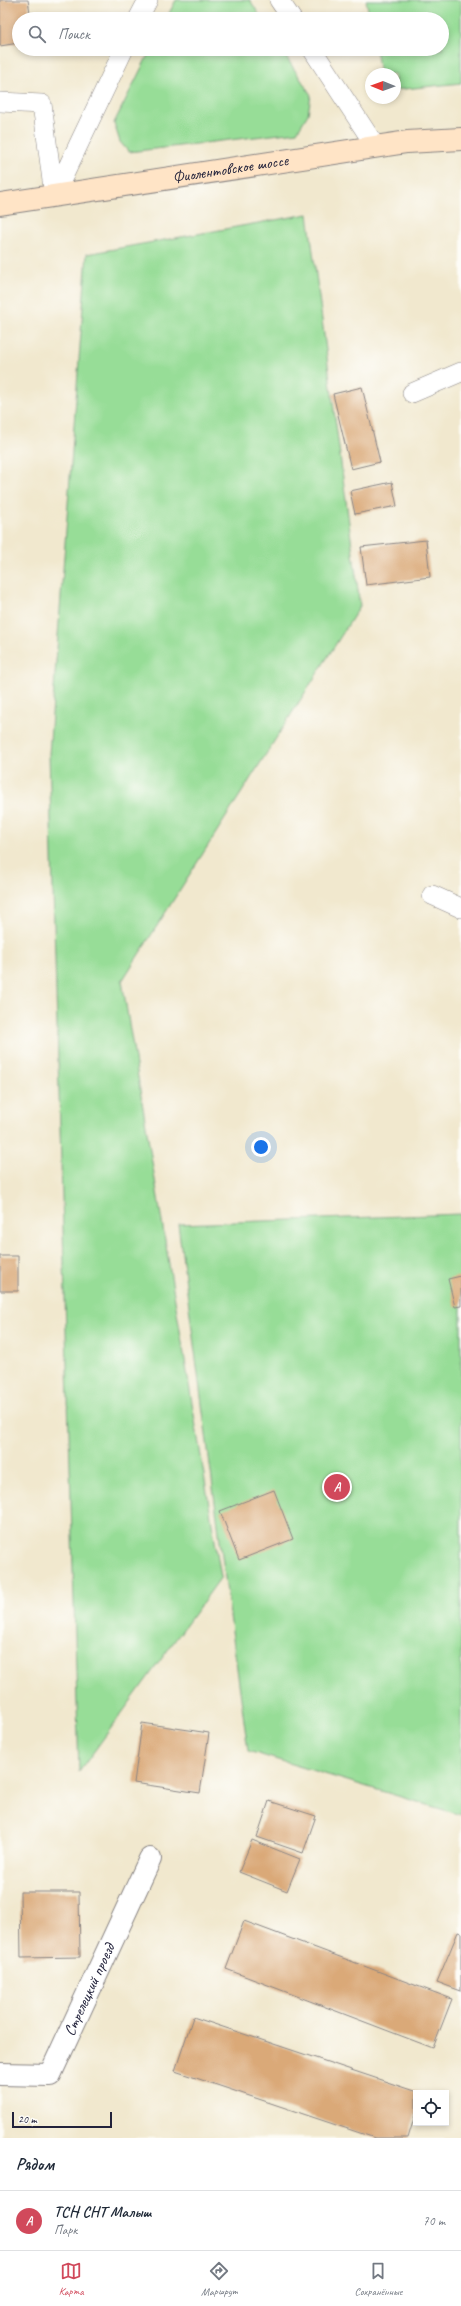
<!DOCTYPE html>
<html lang="ru">
<meta charset="utf-8">
<style>
:root{--surface:#fff;--page:#f6f6f7;--text:#1f2937;--muted:#747a83;--line:#e0e1e3;--accent:#d1495b}
body{margin:0;font-family:Caveat,sans-serif;background:var(--page);color:var(--text)}
.controls{position:absolute;right:12px;bottom:12px;display:grid;overflow:hidden;border-radius:0px;box-shadow:0 2px 6px #0003}
.controls button{width:36px;height:36px;display:grid;place-items:center;padding:0;border:0;border-bottom:1px solid var(--line);background:var(--surface);color:var(--text);font:20px sans-serif}
.compass{position:absolute;left:365px;top:68px;width:36px;height:36px;border-radius:50%;background:var(--surface);box-shadow:0 2px 6px #0003;rotate:271deg}
.scale{position:absolute;left:12px;bottom:10px;width:100px;box-sizing:border-box;padding-left:4px;border:2px solid #22223b;border-top:0;font-size:11px;line-height:14px;white-space:nowrap;color:#22223b;-webkit-text-stroke:3px #fdfcf7;paint-order:stroke}
.you{position:absolute;left:261px;top:1147px;width:14px;height:14px;margin:-10px;border:3px solid #fff;border-radius:50%;background:#1a73e8;box-shadow:0 0 0 6px #1a73e833}
.badge{display:grid;place-items:center;width:26px;height:26px;border-radius:50%;background:var(--accent);color:#fff;font-size:13px;font-weight:700}
.pin{position:absolute;translate:-50% -50%;border:2px solid #fff;box-shadow:0 1px 4px #0006}
.list{margin:0;padding:0;list-style:none}
h2{display:flex;justify-content:space-between;align-items:center;height:52px;margin:0;padding:0 16px;font-size:17px}
h2 small{font-size:13px;font-weight:400;color:var(--muted)}
.list li{display:grid;grid-template-columns:26px 1fr auto;gap:12px;align-items:center;box-sizing:border-box;height:60px;padding:0 16px;border-top:1px solid var(--line)}
.list b{display:block;font-size:15px;white-space:nowrap}
.list p{margin:0;font-size:13px;white-space:nowrap;color:var(--muted)}
.list em{font-size:13px;font-style:normal;color:var(--muted)}
.icon{flex:none;width:22px;height:22px;fill:none;stroke:currentColor;stroke-width:2;stroke-linecap:round;stroke-linejoin:round}
.map{position:relative;flex:none;width:461px;height:2138px;overflow:hidden}
.search{position:absolute;background:var(--surface);box-shadow:0 2px 6px #0003;left:12px;right:12px;top:12px;height:44px;display:flex;align-items:center;gap:10px;box-sizing:border-box;padding:0 14px;border-radius:22px;color:var(--muted);font-size:15px}
.sheet{height:112px;background:var(--surface)}
nav{display:flex;justify-content:space-around;align-items:center;box-sizing:border-box;height:56px;border-top:1px solid var(--line);background:var(--surface);font-size:11px;color:var(--muted)}
nav a{display:grid;justify-items:center;gap:2px}
nav .on{color:var(--accent)}
.map>svg:first-child{display:block}
</style>
<div class="map">
<svg width="461" height="2138" viewBox="0 0 461 2138">
<rect width="100%" height="100%" fill="#fdfcf7"/>
<filter id="ink" filterUnits="userSpaceOnUse"><feTurbulence type="fractalNoise" baseFrequency=".025" numOctaves="2"/><feDisplacementMap in="SourceGraphic" scale="8" xChannelSelector="R" yChannelSelector="G"/><feConvolveMatrix kernelMatrix="1 2 1 2 8 2 1 2 1" color-interpolation-filters="sRGB"/></filter>
<filter id="wash" filterUnits="userSpaceOnUse"><feTurbulence type="fractalNoise" baseFrequency=".012" numOctaves="4" result="noise"/><feDisplacementMap in="SourceGraphic" scale="16" xChannelSelector="R" yChannelSelector="G"/><feGaussianBlur stdDeviation="0.9" result="paint"/><feColorMatrix in="noise" values="0 0 0 0 0 0 0 0 0 0 0 0 0 0 0 0 0 1.4 0 .05"/><feComposite in="paint" operator="in"/></filter>
<g filter="url(#wash)">
<rect width="100%" height="100%" fill="#f1e8ce"/>
<path fill="#97dd97" stroke="#5c8069" d="M176,0H250L262,19H166Z
M366,0H461V83L395,90V74H380L376,49H442V19H370Z
M151,49H281L311,95L308,114L297,132L129,152L120,142L114,123Z
M308,214L360,606L122,981L221,1577L79,1772L49,754L87,254Z
M461,1214V1815L248,1751L178,1224Z"/>
<g id="blocks">
<path fill="#daa978" d="M0,0H28L31,19H19V43L0,46Z
M362,387L380,462L351,469L333,394Z
M392,482L397,506L355,514L350,491Z
M426,540L430,577L366,585L361,547Z
M0,1256H18V1291H0Z
M461,1276V1306L455,1307L448,1279Z
M274,1490L293,1539L239,1560L220,1511Z
M142,1723L209,1733L200,1793L134,1783Z
M269,1801L316,1816L303,1853L257,1837Z
M252,1840L300,1859L287,1891L239,1872Z
M20,1892H79L80,1957L21,1958Z
M244,1921L452,1999L433,2048L226,1969Z
M458,1932L461,1933V1991L437,1982Z
M193,2017L420,2093H416V2112L408,2138H375L175,2071Z"/>
</g>
</g>
<g filter="url(#ink)">
<use href="#blocks" fill-opacity="0" stroke="#8a8584" stroke-width="1"/>
<g fill="none" stroke-linecap="round" stroke-linejoin="round">
<g stroke="#8a8584" stroke-width="20">
<path id="service" d="M279,0L292,19
M138,19L148,0
M312,49L376,147
M0,102L42,104L54,196
M54,196L124,49
M412,393L461,372
M432,895L461,908"/>
</g>
<g stroke="#8a8584" stroke-width="24">
<g id="minor">
<path id="s1" d="M0,2074L50,2075L150,1859"/>
</g>
</g>
<g stroke="#8a8584" stroke-width="24">
<g id="secondary">
<path id="s2" d="M0,204L407,142L461,139"/>
</g>
</g>
<use href="#service" stroke="#fff" stroke-width="19"/>
<use href="#minor" stroke="#fff" stroke-width="22"/>
<use href="#secondary" stroke="#ffe4c6" stroke-width="22"/>
</g>
</g>
<g text-anchor="middle" dominant-baseline="central" stroke-width="3" stroke-linejoin="round" paint-order="stroke">
<g font-size="16" fill="#22223b" stroke="#fdfcf7">
<text stroke="none"><textPath href="#s2" startOffset="233">Фиолентовское шоссе</textPath></text>
<text stroke="none"><textPath href="#s1" startOffset="144">Стрелецкий проезд</textPath></text>
</g>
</g>
</svg>
<div class="controls">
<button><svg class="icon" aria-label="locate" viewBox="0 0 24 24"><circle cx="12" cy="12" r="6"/><path d="M12 2v4M12 18v4M2 12h4M18 12h4"/></svg></button>
</div>
<svg class="compass" viewBox="-18 -18 36 36"><path d="M0-13l5 13h-10z" fill="#e53935"/><path d="M0 13l5-13h-10z" fill="#747a83"/></svg>
<div class="scale">20 m</div>
<div class="you"></div>
<div class="pin badge" style="left:337px;top:1487px">A</div>
<div class="search"><svg class="icon" aria-label="search" viewBox="0 0 24 24"><circle cx="10" cy="10" r="6"/><path d="M15 15l6 6"/></svg>Поиск</div>
</div>
<section class="sheet">
<h2>Рядом<small></small></h2>
<ul class="list">
<li><span class="badge">A</span><div><b>ТСН СНТ Малыш</b><p>Парк</p></div><em>70 m</em></li>
</ul>
</section>
<nav>
<a class="on"><svg class="icon" aria-label="map" viewBox="0 0 24 24"><path d="M3 6l6-2 6 2 6-2v14l-6 2-6-2-6 2zM9 4v14M15 6v14"/></svg>Карта</a>
<a><svg class="icon" aria-label="directions" viewBox="0 0 24 24"><path d="M12 3l9 9-9 9-9-9zM9 14v-3h6M13 9l2 2-2 2"/></svg>Маршрут</a>
<a><svg class="icon" aria-label="saved" viewBox="0 0 24 24"><path d="M7 4h10v16l-5-4-5 4z"/></svg>Сохранённые</a>
</nav>
